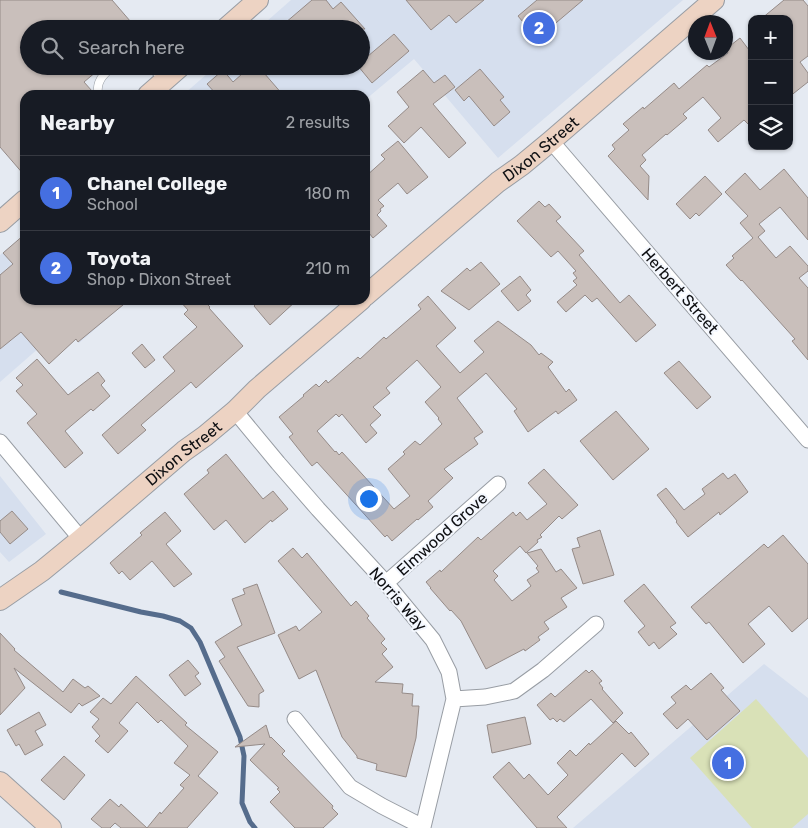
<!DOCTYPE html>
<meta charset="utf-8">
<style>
:root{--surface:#171b24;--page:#20242c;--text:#f1f3f6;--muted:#9ea1a6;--line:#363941;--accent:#456fe1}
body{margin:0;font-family:Rubik,sans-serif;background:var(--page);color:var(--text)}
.controls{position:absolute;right:15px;top:15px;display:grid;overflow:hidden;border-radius:10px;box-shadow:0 1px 4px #0004}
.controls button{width:45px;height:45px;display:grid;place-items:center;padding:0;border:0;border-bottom:1px solid var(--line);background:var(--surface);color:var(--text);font:25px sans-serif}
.compass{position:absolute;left:688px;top:15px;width:45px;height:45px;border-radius:50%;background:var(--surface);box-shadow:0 1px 4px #0004;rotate:359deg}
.you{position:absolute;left:368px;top:498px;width:18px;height:18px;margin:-12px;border:4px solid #fff;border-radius:50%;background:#1a73e8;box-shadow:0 0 0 8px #1a73e833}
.badge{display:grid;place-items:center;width:32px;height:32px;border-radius:50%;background:var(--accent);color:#fff;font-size:16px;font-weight:700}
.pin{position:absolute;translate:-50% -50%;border:2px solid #fff;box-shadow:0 1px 5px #0006}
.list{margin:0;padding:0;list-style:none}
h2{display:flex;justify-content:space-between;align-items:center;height:65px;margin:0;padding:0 20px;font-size:21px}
h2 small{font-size:16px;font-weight:400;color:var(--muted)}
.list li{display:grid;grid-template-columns:32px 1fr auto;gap:15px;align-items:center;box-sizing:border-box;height:75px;padding:0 20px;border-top:1px solid var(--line)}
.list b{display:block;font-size:19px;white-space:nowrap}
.list p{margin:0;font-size:16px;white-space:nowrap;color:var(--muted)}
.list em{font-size:16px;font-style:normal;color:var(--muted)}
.icon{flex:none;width:28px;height:28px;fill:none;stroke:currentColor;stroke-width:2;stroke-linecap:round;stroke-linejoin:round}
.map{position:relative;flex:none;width:808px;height:828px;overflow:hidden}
.search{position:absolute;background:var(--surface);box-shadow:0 1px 4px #0004;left:20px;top:20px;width:350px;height:55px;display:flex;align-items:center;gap:12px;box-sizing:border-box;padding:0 18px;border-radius:28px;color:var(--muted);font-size:19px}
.panel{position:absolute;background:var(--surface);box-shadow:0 1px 4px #0004;left:20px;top:90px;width:350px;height:215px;border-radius:15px}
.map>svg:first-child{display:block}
</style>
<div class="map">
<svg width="808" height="828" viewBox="0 0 808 828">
<rect width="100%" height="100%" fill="#e5eaf2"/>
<path fill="#d6dfee" d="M291,0H683L498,158L414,59L365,100V95H183L216,66H361V29H258Z
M25,234V300H129L79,343L64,326L0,382V255Z
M0,476L46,534L9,562L0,552Z
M764,664L808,698V828H573Z"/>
<path fill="#d9e1b7" d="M756,699L808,758V814L792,828H752L690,758Z"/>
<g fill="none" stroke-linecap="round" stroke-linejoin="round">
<path stroke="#556c8c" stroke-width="5" d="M61,592L141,612L163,616L180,621L191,628L200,642L240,737L244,756L242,803L250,822L255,828"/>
</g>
<path fill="#c9bfbb" stroke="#958b88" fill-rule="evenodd" d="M0,0H112L137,29H29V66H103L84,82L92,91V95H25V176L0,147Z
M312,0H326L333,9L341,2L365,29H278Z
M406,0H484L456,23L449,15L431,30Z
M537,0H583L537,39L518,16Z
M784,0H803L808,6V56L800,62L808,73V82L789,97V19H761Z
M394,34L409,51L372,83L358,66H361V62Z
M740,38L752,54V128L744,120L718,142L708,130L721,118L703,97L683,114L687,118L667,135L666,134L642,155L646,160L640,166L649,176L648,200L608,156L615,149L612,145L629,130L623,124L643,107L644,109L674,83L679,89L707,65L709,67L728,53L726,49Z
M251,66H258L283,95H217L207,84L223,70L233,82Z
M480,69L504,97L500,100L510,112L494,126L469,96L464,101L455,90Z
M423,70L434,83L445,75L455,87L433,104L466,143L449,158L421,127L404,143L388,126L409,107L397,92Z
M398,141L428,177L407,194L398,183L378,200L384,206L380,209L381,211L377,215L387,226L373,238L365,228V177L385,159L381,155Z
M784,169L808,198V240L780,207L759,224L765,231L758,237L776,258L790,246L808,266V271L799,278L808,288V360L792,341L795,339L742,280L741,281L726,265L734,258L732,256L753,238L740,223L748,216L725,192L745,173L760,190Z
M705,176L722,194L699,216L696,213L690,219L676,204Z
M539,201L545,207L549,204L561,217L556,221L584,251L579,255L620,303L629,295L656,325L636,342L597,298L592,302L585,295L566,312L557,302L577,285L573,281L577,278L573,273L576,271L558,251L551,257L517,221Z
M25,234V300H129L78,342L76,339L49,364L21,332L0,349V275L13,264L3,253Z
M481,262L500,284L469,310L441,291L467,268L470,271Z
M520,276L531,290L526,295L531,301L518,311L501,291Z
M428,296L456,328L436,346L460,373L484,352L474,341L498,321L531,345L539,355L541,353L553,362L548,367L566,392L569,389L577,400L558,414L556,411L528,432L514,411L517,409L486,373L457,398L483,432L474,438L478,444L444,469L453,478L428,501L433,507L418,520L417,519L392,541L387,535L385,537L317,462L312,466L289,437L293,434L279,417L304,396L303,395L316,384L319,387L326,380L328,383L358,357L360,359L384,337L386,339L421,309L418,305ZM417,360L441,387L425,402L439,418L438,419L442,424L420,445L415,441L403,452L405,454L388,469L410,496L394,509L342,452L339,455L336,451L335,452L317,431L336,414L339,417L342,414L366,443L377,433L370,425L381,415L373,407L390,393L386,388Z
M179,300H203L210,307L209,308L243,346L196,388L191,382L141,425L146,430L118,454L102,435L175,371L163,357L197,327L184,314L188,310Z
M260,300H297L270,325L254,306Z
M142,344L155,360L145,368L132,353Z
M37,359L68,395L98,372L105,381L101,385L110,396L93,411L91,409L65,431L83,453L65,468L27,423L37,414L16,391L23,385L16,378Z
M679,361L711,397L697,409L664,373Z
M616,411L649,449L613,480L580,441Z
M226,454L263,499L273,491L288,509L272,522L271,520L245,543L226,520L214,530L184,494L209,473L207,470Z
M544,469L578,505L562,519L559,516L540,535L542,537L537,540L538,542L526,553L520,546L493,571L498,576L494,580L512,601L531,586L527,580L539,572L536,568L538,566L527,553L541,549L556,572L561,569L577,588L561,598L567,607L544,622L549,629L538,637L540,640L525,651L524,649L486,669L461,621L451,610L450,611L430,588H431L426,582L440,570L441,572L478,537L481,540L513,512L516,516L520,512L527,520L547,504L528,483Z
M723,473L728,479L735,474L748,492L720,515L719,512L688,537L676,522L677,521L657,495L666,488L684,510L705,494L702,489Z
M12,511L28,529L10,544L0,532V521Z
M165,512L181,531L166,544L192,574L174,587L152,561L130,580L122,571L119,574L110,563L142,535L140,533Z
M600,530L614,575L583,584L572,549L580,547L577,538Z
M783,535L808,564V618L792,632L769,606L748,624L765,644L743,663L709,622L706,624L691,607L764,544L768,548Z
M293,548L302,558L307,553L351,606L356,601L369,616L367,618L385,639L381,643L387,649L382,654L393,667L375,682L403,684L402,693L413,694L412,706H419L416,738L406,777L376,770L377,764L357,758V756L342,737L316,670L299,679L278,635L296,626L299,631L322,612L278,561Z
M257,584L275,633L237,647L264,691L259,694V707L248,706L219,661L225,657L215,642L242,625L232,599L245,594L243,589Z
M644,584L676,623L670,627L677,634L659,649L654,642L649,646L638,632L645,626L624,601Z
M0,633L15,649L14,650L63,692L73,679L85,688L88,686L100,696L82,706L79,703L71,713L14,668L25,688L0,715Z
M188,660L199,673L195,676L201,684L185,696L169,675Z
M586,670L589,673L592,670L602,681L599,683L603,688L602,689L623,713L613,723L591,699L564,722L560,719L557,722L553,718L550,720L537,705L551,693L555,697Z
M711,673L724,688L721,690L740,711L707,740L688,719L677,729L663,714L676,703L671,697L686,685L691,690Z
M136,676L187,723L185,725L218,752L198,776L218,793L187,828H121L115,823L110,828H102L91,819L110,799L119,807L121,804L147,828L160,812L161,814L184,788L180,785L190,775L174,763L188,746L161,720L158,723L137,702L119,723L128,731L108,753L95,741L100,736L92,727L99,719L90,712L103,698L111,704Z
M39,712L46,725L35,731L43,745L25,755L19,744L16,746L7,730Z
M525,717L531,744L492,753L487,725Z
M616,721L629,734L631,732L649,754L635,767L622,753L557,817L567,828H537L493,777L509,762L524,779L529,774L548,795L568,775L557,763L570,750L576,756L589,743L590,745Z
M266,725L270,738L271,737L285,751L282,754L333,806L332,808L338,814L323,828H295L270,802L280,792L277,789L279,788L250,760L265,744L235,747Z
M64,756L85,775L64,800L41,780Z"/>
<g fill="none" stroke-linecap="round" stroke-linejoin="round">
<g stroke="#989da4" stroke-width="9">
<path id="lane" d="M145,66L165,77
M98,95C96,81 103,75 113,66"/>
</g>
<g stroke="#989da4" stroke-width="17">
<path id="street" d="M551,141L808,440
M235,411L278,463L318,509L386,583L433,640L449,672L454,699L423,827L382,806L350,787L295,719
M0,442L81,539
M386,583L498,484
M454,699L485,697L514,691L543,670L596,624"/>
</g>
<g stroke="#989da4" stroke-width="22">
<g id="secondary">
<path d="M225,29L258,0"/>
<path d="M148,95L181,66"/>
<path d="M0,222L25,200"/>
<path id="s1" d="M365,296L498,182L522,165L551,141L714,0"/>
<path id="s2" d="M0,600L42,571L81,539L184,451L205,436L235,411L257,389L361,300"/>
<path d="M0,782L51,828"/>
</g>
</g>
<use href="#lane" stroke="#fff" stroke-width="8"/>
<use href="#street" stroke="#fff" stroke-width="15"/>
<use href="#secondary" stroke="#edd3c3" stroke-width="20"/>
</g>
<g text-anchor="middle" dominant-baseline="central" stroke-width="4" stroke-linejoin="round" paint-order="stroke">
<g font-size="16" fill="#0e0f12" stroke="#f3f7fe">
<text stroke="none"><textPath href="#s1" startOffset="229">Dixon Street</textPath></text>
<text transform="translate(680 291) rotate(49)">Herbert Street</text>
<text stroke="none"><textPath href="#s2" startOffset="235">Dixon Street</textPath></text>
<text transform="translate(442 534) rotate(-42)">Elmwood Grove</text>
<text transform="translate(398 599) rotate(49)">Norris Way</text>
</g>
</g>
</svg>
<div class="controls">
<button>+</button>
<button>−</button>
<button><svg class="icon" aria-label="layers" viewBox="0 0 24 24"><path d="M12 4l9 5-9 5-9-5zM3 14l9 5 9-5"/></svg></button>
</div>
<svg class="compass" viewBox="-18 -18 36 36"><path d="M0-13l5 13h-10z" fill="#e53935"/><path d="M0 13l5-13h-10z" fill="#9ea1a6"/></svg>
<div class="you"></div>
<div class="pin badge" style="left:728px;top:763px">1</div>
<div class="pin badge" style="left:539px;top:28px">2</div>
<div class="search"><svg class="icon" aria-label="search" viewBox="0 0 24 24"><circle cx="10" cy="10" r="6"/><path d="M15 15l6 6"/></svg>Search here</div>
<section class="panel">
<h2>Nearby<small>2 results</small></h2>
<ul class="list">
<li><span class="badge">1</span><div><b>Chanel College</b><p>School</p></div><em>180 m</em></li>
<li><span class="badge">2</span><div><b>Toyota</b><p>Shop · Dixon Street</p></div><em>210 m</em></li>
</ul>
</section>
</div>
